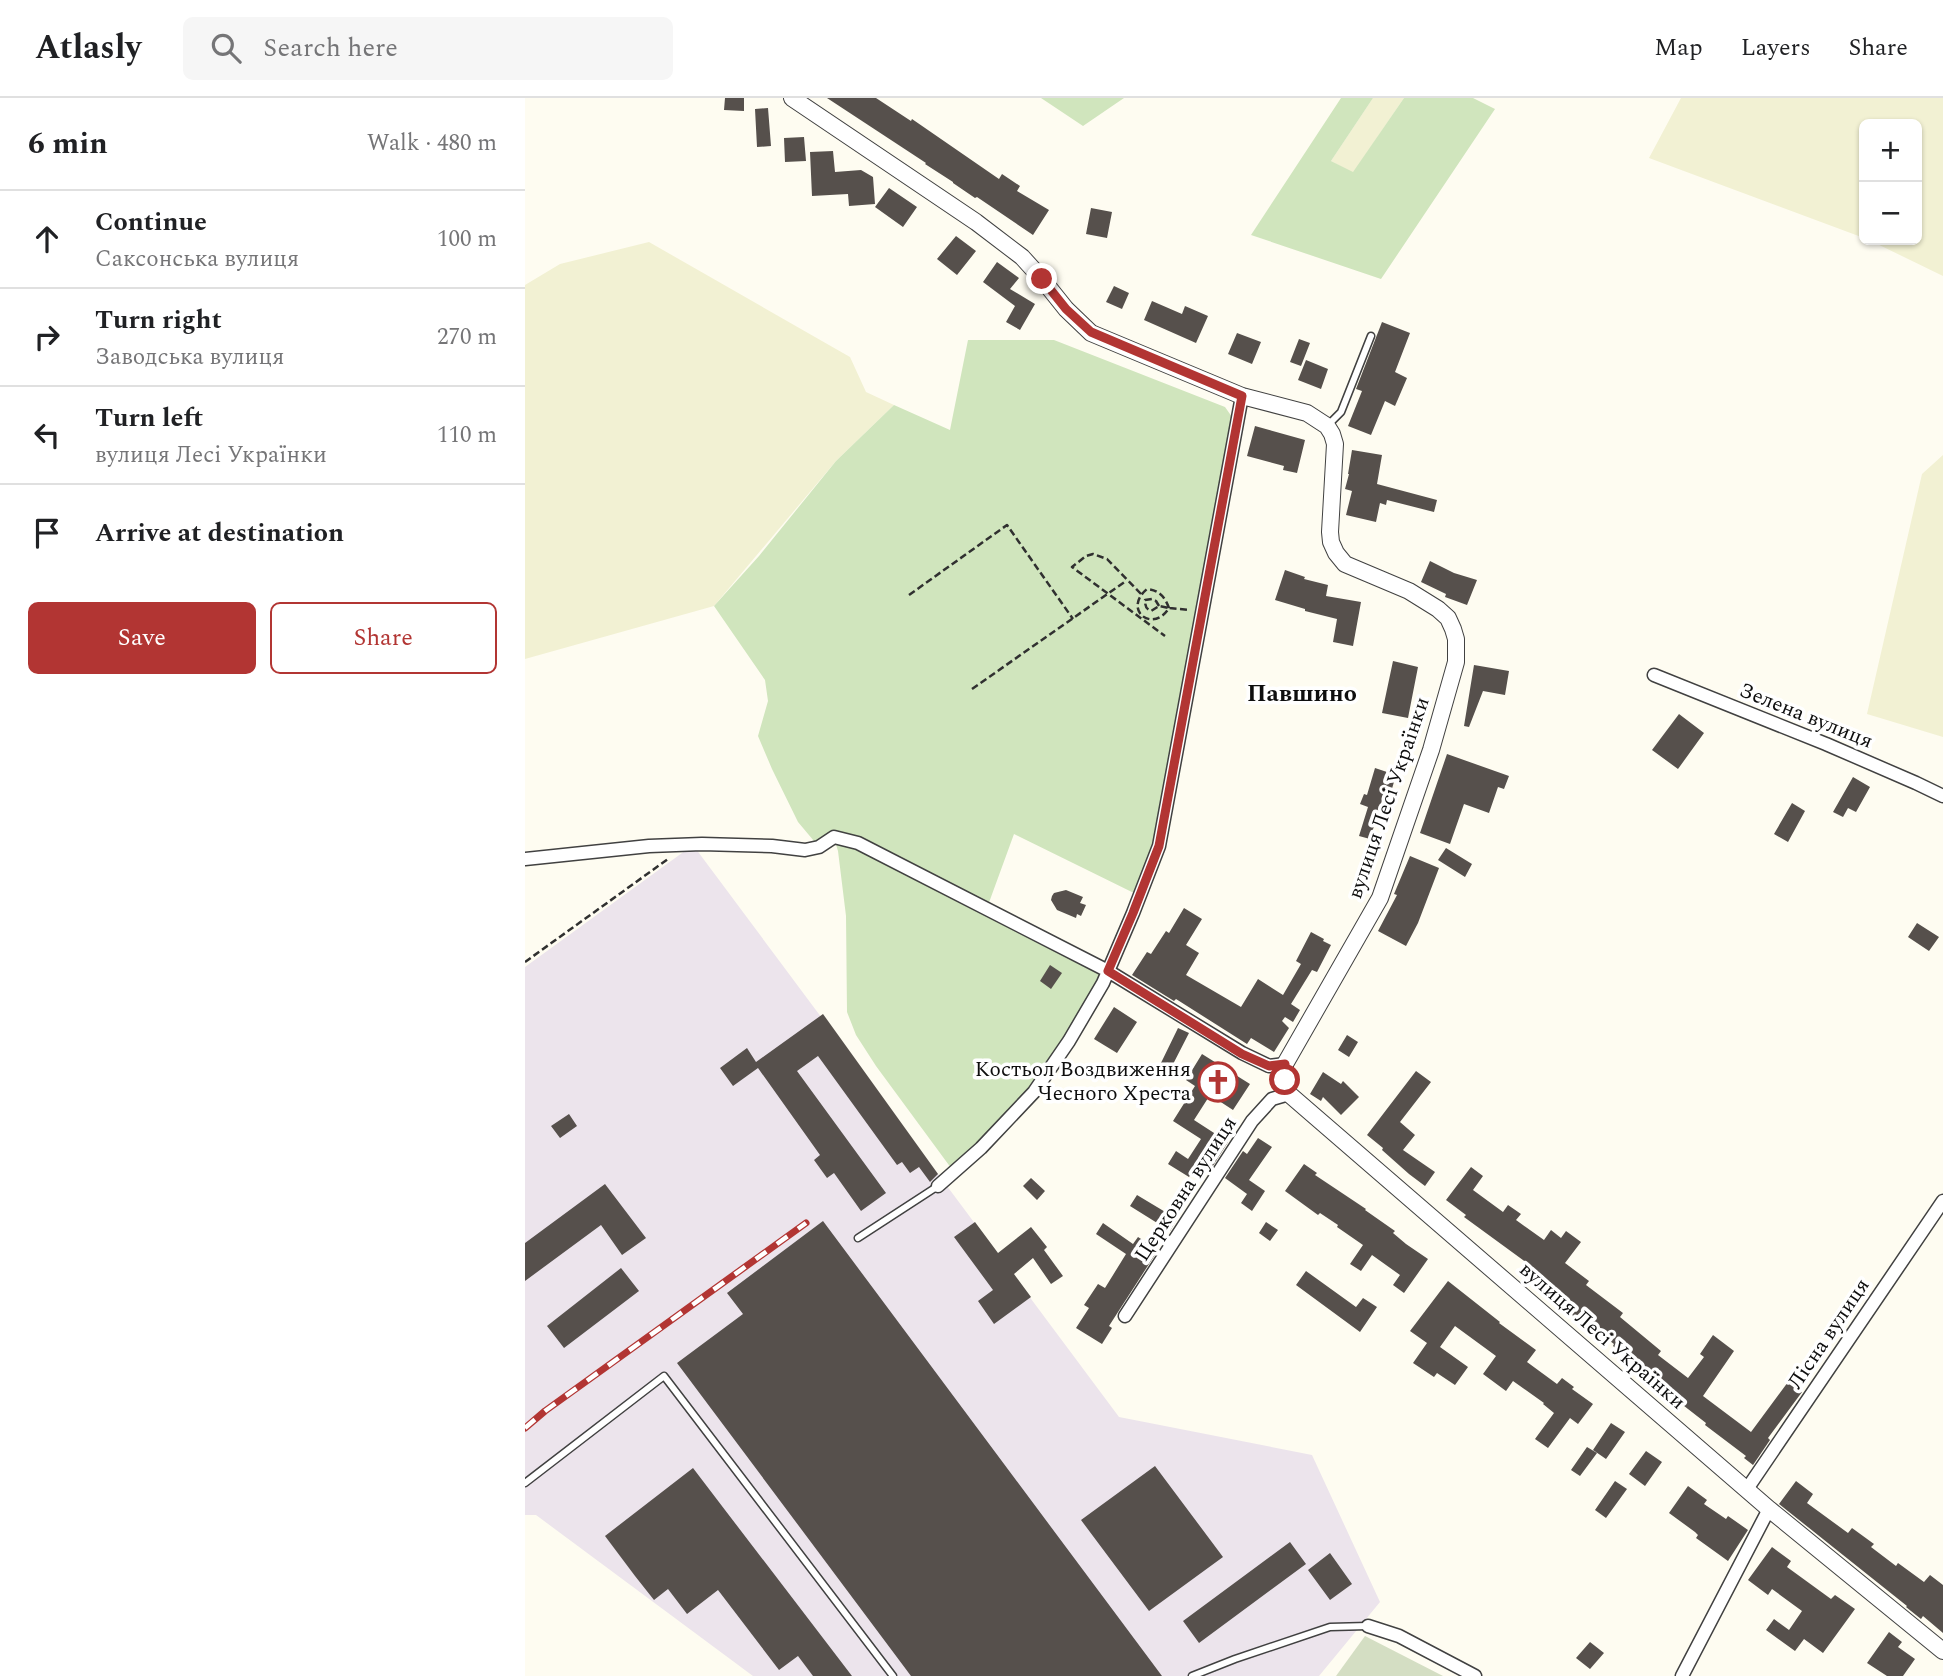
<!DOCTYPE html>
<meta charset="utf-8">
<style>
:root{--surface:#fff;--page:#f6f6f6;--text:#202124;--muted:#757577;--line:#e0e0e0;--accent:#b23533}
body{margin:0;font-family:Spectral,serif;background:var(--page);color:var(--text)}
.controls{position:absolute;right:21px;top:21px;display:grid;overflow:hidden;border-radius:10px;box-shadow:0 2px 5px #0004}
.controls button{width:63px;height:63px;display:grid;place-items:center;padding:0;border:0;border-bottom:2px solid var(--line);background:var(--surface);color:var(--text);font:35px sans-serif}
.stop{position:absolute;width:21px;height:21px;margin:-16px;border:5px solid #b23533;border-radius:50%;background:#fff}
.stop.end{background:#b23533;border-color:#fff;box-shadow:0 2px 7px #0008}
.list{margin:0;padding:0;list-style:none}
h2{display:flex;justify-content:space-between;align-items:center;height:91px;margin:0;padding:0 28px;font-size:30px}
h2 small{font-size:23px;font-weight:400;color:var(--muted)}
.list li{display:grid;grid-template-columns:46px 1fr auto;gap:21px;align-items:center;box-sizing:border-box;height:98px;padding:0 28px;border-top:2px solid var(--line)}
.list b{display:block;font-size:26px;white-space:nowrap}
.list p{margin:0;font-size:23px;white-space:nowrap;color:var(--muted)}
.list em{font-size:23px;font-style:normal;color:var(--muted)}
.actions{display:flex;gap:14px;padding:21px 28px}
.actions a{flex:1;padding:16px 0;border:2px solid var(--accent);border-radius:10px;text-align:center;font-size:24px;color:var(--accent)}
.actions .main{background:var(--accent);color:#fff}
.icon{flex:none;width:38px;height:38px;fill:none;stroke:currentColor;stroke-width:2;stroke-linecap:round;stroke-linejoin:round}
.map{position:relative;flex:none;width:1418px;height:1578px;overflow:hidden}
header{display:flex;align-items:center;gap:42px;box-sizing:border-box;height:98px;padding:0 35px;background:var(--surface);border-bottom:2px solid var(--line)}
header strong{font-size:33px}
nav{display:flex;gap:38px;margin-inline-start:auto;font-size:24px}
.search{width:490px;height:63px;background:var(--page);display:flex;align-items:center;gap:18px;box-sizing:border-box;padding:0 24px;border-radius:10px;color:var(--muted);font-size:26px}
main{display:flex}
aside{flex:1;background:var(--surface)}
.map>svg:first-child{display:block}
</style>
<header>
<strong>Atlasly</strong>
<div class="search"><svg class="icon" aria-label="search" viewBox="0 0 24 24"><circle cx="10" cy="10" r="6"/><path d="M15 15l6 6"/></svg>Search here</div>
<nav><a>Map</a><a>Layers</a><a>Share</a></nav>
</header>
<main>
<aside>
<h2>6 min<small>Walk · 480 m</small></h2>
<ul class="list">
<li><svg class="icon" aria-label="ahead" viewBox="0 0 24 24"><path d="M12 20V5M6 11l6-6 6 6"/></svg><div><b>Continue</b><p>Саксонська вулиця</p></div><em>100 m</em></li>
<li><svg class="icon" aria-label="right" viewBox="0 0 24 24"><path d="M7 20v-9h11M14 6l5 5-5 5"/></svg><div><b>Turn right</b><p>Заводська вулиця</p></div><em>270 m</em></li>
<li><svg class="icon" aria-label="left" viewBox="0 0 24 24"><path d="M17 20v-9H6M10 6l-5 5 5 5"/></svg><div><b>Turn left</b><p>вулиця Лесі Українки</p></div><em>110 m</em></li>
<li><svg class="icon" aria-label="arrive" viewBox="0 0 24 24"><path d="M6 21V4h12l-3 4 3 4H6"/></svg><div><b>Arrive at destination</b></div></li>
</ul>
<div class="actions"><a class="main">Save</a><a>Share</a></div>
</aside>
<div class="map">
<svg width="1418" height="1578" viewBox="0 0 1418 1578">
<rect width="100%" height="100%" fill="#fefcf1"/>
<path fill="#ece4ec" d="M168,747L594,1319L787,1357L855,1504L794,1578H228L11,1417H0V869Z"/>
<path fill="#f2f1d3" d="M848,0H879L828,75L806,63Z
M1156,0H1418V178L1344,142H1392V26H1339V140L1124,60Z
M124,144L325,259L341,294L369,307L311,363L189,508L0,561V187L35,166Z
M1418,357V639L1342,616L1397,376Z"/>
<path fill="#d0e5bd" d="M516,0H599L558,28Z
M816,0H848L806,63L828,74L879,0H948L970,11L856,181L726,137Z
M443,242H529L700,309L712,326L645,687L615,798L489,736L462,810L583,873L509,994L429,1074L351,968L331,937L322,914L321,818L313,753L309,740L294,749L273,724L247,671L233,638L243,603L240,582L189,508L234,458L311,363L369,307L425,332Z"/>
<path fill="#d4dec3" d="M840,1538L918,1578H811Z"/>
<path fill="#56504c" d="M200,0H219V13L199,12Z
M302,0H351L386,23L387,21L474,81L477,76L495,88L492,93L524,112L508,137L452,99L450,100L428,85V84L400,66L401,65Z
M243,10L246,48L232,49L230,11Z
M279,39L281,63L260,64L259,40Z
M308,53L310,74L336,72L348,79L350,106L324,108L323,96L287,98L285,54Z
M364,90L392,109L378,129L350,109Z
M566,110L587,114L582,140L561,136Z
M431,138L451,153L432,177L412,161Z
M472,164L494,180L485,191L510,206L495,232L481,224L490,208L458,184Z
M589,188L604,195L597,211L581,204Z
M627,203L657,216L660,208L683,218L671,245L619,222Z
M857,224L885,235L870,274L882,280L870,308L860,303L846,337L823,328L837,293L831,291Z
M712,235L736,244L727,266L703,256Z
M774,241L785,245L776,268L765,264Z
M781,262L803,271L796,291L773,282Z
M730,328L780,342L772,375L758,372L759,368L722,358Z
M827,352L857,357L852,386L912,402L909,414L862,402L861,407L855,405L851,424L821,417L827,393L820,391L824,376H823Z
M905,463L929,475L952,482L942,507L920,499L921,496L896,484Z
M760,472L780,479L779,481L803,487L801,498L836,504L828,548L808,544L812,521L780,513V511L750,502Z
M868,563L893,569L883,620L857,615Z
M949,567L984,573L980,597L958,593L944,629L939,628Z
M1154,616L1179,635L1153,671L1127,652Z
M922,656L984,678L979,691L973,689L964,715L939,706L925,746L895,735Z
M850,670L871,677L864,701L858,699L845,741L834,738L843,709L835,706L839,696L842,697Z
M1328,679L1345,689L1331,714L1323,710L1318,719L1308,714Z
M1267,705L1280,713L1263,744L1249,736Z
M921,750L947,766L940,779L913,762Z
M885,758L914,770L893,825L881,848L853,833L872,797L869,796Z
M541,792L558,799L555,805L561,807L556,818L552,816L551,820L532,812L526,802L527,798L529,795Z
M659,810L677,821L661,847L674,855L661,877L716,909L733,881L758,897L776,866L771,863L786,834L799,841L798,843L806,847L792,874L787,872L766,906L775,912L768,924L760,919L757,923L764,930L749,954L726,940L722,946L651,901L649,903L607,877L622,854L626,856L641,833L644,835Z
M1392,825L1414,839L1404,853L1383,839Z
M525,867L537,875L526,891L515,883Z
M589,909L612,924L592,955L569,941Z
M298,916L413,1076L405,1084L394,1069L385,1075L377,1064L372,1067L293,958L272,973L361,1095L336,1113L309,1075L302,1080L289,1062L295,1057L233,970L208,988L195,970L222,950L231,964Z
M653,930L664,935L644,974L634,969Z
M822,937L833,944L824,959L813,952Z
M677,956L725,986L708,1012L685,997L669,1022L703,1044L686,1071L675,1063L664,1079L643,1066L651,1053L663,1061L676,1041L648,1023L670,988L661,982Z
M891,973L906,984L875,1024L890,1037L878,1052L910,1074L900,1088L884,1076L857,1052L858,1050L842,1037Z
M798,974L816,986L818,983L834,999L816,1017L798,999L796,1003L785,996Z
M44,1016L52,1028L35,1040L26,1028Z
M733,1040L747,1049L724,1082L740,1093L727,1113L716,1105L722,1096L700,1080L718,1053L722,1056Z
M779,1066L792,1075L790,1077L841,1111L840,1112L870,1133L868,1135L881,1146L903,1161L879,1195L868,1187L875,1177L847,1157L836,1173L825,1166L838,1147L812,1129L813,1127L795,1115L793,1117L760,1093Z
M946,1069L958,1078L948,1092L978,1114L983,1107L996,1116L991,1122L1019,1142L1026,1132L1036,1140L1041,1133L1056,1144L1040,1165L1064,1183L1061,1187L1098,1215L1095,1219L1136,1253L1133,1257L1163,1280L1179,1259L1175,1256L1188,1237L1209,1253L1178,1298L1226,1334L1263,1284L1277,1294L1243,1340L1245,1342L1228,1367L1219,1360L1221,1358L1180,1327L1181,1325L1127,1283L1128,1281L1103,1262L1104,1261L1088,1248L1089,1246L1062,1226L1061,1228L1046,1217L1050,1212L1008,1178L1010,1175L1000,1168L1002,1165L939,1119L941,1117L921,1102Z
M506,1080L520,1093L512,1102L498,1088Z
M80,1086L121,1140L97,1157L76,1127L0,1183V1145Z
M612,1097L652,1121L645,1133L605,1108Z
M298,1123L637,1578H386L152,1265L218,1216L202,1195Z
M450,1124L473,1155L506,1129L522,1149L519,1152L538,1178L526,1186L508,1160L489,1176L506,1199L469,1226L453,1203L468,1192L429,1139Z
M741,1124L753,1132L745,1143L734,1135Z
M578,1125L608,1146L613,1139L633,1152L584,1228L587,1230L577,1246L551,1230L564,1210L559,1207L573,1186L580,1190L601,1156L571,1136Z
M96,1170L114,1193L39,1250L22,1228Z
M781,1173L831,1209L838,1200L852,1209L835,1234L771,1187Z
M923,1183L975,1224L974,1225L1011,1252L1002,1264L1032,1286L1037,1280L1049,1289L1047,1291L1068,1306L1053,1326L1045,1320L1023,1350L1010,1341L1029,1315L1018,1306L1019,1305L988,1283L981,1293L958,1276L971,1258L930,1228L915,1249L943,1269L930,1287L912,1275L909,1279L888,1265L902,1245L885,1233Z
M1086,1325L1100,1334L1081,1361L1068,1352Z
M1062,1349L1072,1355L1055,1378L1046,1372Z
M1121,1353L1137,1364L1120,1388L1104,1376Z
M630,1368L698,1459L624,1513L556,1422Z
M168,1370L200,1412L327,1578H288L273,1558L254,1572L193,1492L162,1516L143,1491L129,1502L110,1478L80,1438Z
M1090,1383L1102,1391L1081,1420L1070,1412Z
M1271,1383L1288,1396L1282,1405L1323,1435L1327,1430L1349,1446L1346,1449L1371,1468L1373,1465L1399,1484L1405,1477L1418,1487V1535L1398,1518L1396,1521L1381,1509L1382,1508L1254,1406Z
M1163,1388L1182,1402L1179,1406L1201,1421L1203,1418L1223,1432L1203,1463L1171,1440L1173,1437L1170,1434L1144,1415Z
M765,1444L781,1466L674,1545L658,1523Z
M1247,1449L1266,1463L1262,1469L1306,1501L1310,1497L1330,1511L1298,1555L1279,1541L1270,1553L1241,1532L1249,1521L1264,1532L1277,1513L1247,1491L1243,1497L1223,1482Z
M805,1455L827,1486L805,1502L783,1472Z
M1364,1534L1377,1544L1373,1549L1390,1561L1378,1578H1362L1342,1565Z
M1065,1544L1079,1555L1065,1571L1051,1560Z"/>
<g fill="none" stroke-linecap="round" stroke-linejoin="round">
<g stroke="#414141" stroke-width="9">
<path id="service" d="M803,327L816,314L846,238
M333,1140L413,1088
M0,1385L139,1278L368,1578
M667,1578L710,1561L805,1529L843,1528"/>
</g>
<g stroke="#414141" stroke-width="15">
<path id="minor" d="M1129,577L1301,646L1391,685L1418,698
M0,761L124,748L177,746L247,748L280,752L294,749L309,739L333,745L583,873L717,955L744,968L760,966
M413,1088L456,1050L509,994L544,943L578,885L608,815L634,748L717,298
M600,1218L727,1023L747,1001L764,996
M1222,1391L1418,1103
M843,1528L874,1538L950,1578
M1157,1578L1244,1411"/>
</g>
<g stroke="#414141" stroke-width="18">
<path id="tertiary" d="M267,0L451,124L497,159L517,181L541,211L566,235L717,298L782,315L802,328L807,336L810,346L805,434L806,444L811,455L820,466L884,493L913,511L923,520L928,531L931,541V564L906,652L855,800L760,966V982L764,996L1244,1411L1418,1553"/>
</g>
<path stroke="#303030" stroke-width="2.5" stroke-dasharray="7 3.5" stroke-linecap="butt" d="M616,496L582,461L568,456L561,458L547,469L640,538
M384,497L482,427L548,521
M634,508L631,503L627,501L620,502C620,508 621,511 626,513L634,508L644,510
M644,510C640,499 634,492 622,491C597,512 628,536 644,510L664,512
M447,591L601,483
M0,864L143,761"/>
<use href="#service" stroke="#fff" stroke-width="6"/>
<use href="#minor" stroke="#fff" stroke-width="12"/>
<use href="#tertiary" stroke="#fff" stroke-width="16"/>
<g stroke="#b23533" stroke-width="7">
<path id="rail" d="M0,1330L20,1313L281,1125"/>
</g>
<use href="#rail" stroke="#fff" stroke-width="4.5" stroke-dasharray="13" stroke-linecap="butt"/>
</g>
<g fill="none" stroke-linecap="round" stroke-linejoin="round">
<path stroke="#b23533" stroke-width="9" d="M517,181L541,211L566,234L717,298L634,748L608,815L583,873L717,956L744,968L760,966V982"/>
</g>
<defs>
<g id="church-ring" transform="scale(2.0125)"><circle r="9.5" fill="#fff" stroke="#b23533" stroke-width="1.5"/><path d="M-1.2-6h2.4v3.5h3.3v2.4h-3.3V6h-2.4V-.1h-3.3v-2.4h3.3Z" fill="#b23533"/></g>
</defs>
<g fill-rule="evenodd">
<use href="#church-ring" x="693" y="984"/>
</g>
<g text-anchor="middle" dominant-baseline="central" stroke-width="7" stroke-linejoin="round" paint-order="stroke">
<g font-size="21" fill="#0e0e0e" stroke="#fff">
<text transform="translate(1281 618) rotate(22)">Зелена вулиця</text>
<text transform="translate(864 700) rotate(-71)">вулиця Лесі Українки</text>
<text transform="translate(661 1091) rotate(-57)">Церковна вулиця</text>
<text transform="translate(1304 1236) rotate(-56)">Лісна вулиця</text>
<text transform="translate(1077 1238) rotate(41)">вулиця Лесі Українки</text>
</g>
<g font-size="21" fill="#0e0e0e" stroke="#fff" text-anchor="end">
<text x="666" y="972">Костьол Воздвиження<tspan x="666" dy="24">Чесного Хреста</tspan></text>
</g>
<g font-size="24" font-weight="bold" fill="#0e0e0e" stroke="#fff">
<text x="777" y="596">Павшино</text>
</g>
</g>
</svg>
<div class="controls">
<button>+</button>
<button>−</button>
</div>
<div class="stop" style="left:760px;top:982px"></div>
<div class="stop end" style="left:517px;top:181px"></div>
</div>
</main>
